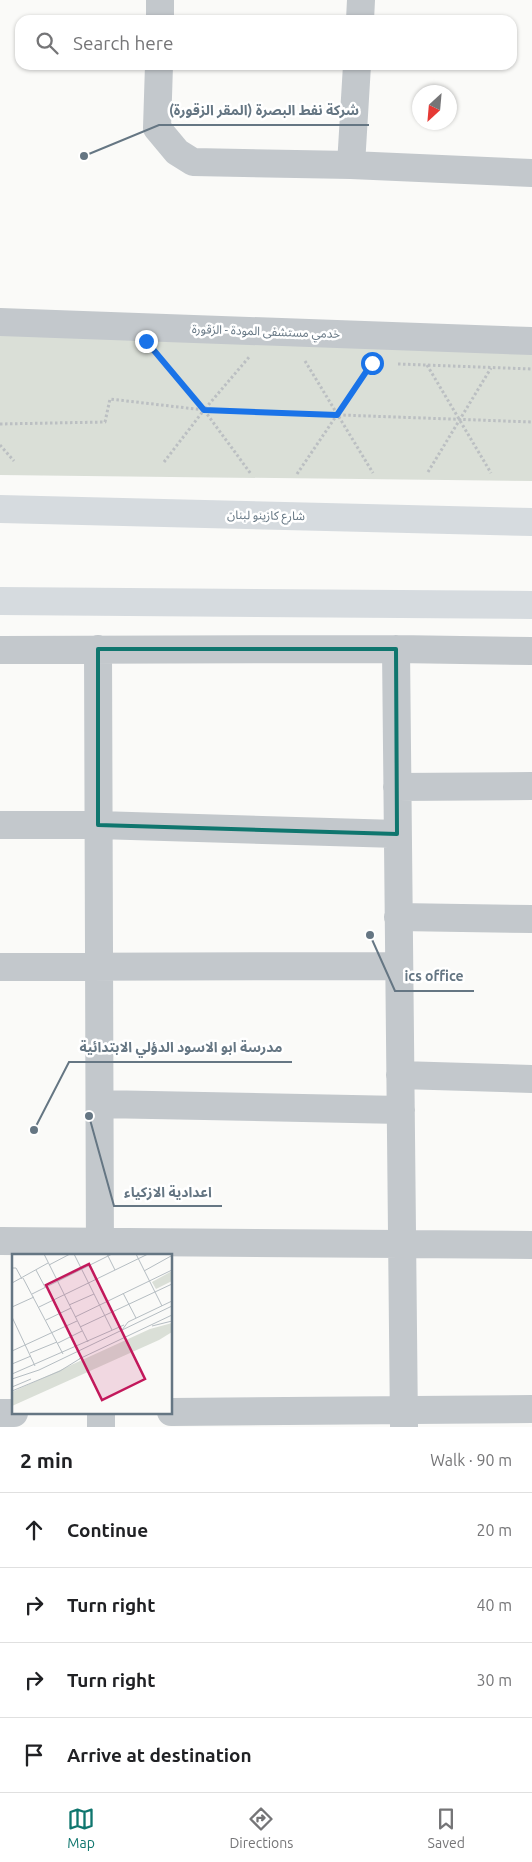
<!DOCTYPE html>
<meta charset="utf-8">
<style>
:root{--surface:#fff;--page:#f6f6f6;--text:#202124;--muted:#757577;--line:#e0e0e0;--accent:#0f766e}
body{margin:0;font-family:Ubuntu,"Noto Sans Arabic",sans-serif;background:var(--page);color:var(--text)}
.compass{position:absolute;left:412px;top:85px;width:45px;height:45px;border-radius:50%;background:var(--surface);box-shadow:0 1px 4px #0004;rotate:206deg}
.stop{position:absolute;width:15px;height:15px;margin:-11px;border:4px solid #1a73e8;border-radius:50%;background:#fff}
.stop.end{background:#1a73e8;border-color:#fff;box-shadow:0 1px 5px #0008}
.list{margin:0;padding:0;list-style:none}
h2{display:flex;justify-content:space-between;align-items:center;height:65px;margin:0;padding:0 20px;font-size:21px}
h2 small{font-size:16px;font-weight:400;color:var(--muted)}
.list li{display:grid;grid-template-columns:32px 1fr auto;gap:15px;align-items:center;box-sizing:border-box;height:75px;padding:0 20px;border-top:1px solid var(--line)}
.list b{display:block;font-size:19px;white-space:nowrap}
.list em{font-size:16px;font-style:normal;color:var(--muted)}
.icon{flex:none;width:28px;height:28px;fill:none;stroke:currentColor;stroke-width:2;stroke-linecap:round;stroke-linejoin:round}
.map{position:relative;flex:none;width:532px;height:1427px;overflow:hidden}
.search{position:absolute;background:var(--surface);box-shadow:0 1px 4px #0004;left:15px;right:15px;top:15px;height:55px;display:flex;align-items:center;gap:12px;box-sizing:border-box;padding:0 18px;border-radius:15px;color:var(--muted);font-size:19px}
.sheet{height:365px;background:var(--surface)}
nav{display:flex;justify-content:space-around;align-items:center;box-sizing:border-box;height:70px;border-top:1px solid var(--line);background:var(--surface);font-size:14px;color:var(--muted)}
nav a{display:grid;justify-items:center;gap:2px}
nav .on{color:var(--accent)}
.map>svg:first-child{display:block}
</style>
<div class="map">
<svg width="532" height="1427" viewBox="0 0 532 1427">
<rect width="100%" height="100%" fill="#fafaf8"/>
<path fill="#dadfd7" d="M0,335L532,348V481L0,475Z"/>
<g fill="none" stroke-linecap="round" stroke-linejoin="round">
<path stroke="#bbbfc2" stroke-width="3" stroke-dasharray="2.5 2.5" stroke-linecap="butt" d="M156,353L204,410L251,474
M305,361L373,473
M398,364L532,369
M427,365L491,473
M0,424L105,422L110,399L204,410L250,356
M0,445L14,461
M164,462L204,410L532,422
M428,472L491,368
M297,474L372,363"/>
<path stroke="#c3c8cc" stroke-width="28" d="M160,20V0
M360,20L361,0
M159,65L157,128L177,152L193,162L351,165L532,173
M351,165L357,65
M0,322L532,341
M98,649L100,1256
M396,649L404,1427
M0,650L396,649L532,651
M397,787L532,786
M0,825H98L397,834
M398,917L532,919
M0,967L399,966
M400,1075L532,1079
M100,1104L401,1110
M0,1241L532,1245
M171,1412L532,1409
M0,1413H14
M101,1413V1427"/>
<path stroke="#d6dbdf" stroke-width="28" d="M0,509L532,522
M0,601L532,605"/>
</g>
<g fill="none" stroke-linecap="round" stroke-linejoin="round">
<path stroke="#1a73e8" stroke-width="6" d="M146,341L204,410L337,415L372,363"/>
</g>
<path fill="none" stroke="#0f766e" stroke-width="4" stroke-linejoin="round" d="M98,649H396L397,834L98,825Z"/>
<g text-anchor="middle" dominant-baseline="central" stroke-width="5" stroke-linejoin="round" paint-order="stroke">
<g font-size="12" fill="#657683" stroke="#fff">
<text transform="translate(266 331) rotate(2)">خدمي مستشفى المودة - الزقورة</text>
<text transform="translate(266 515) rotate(1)">شارع كازينو لبنان</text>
</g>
</g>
<g transform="translate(12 1254)">
<rect width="160" height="160" fill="#fafaf8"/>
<path d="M160,17V27L144,35L140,28ZM160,69V78L147,86L0,152V138L138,75Z" fill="#dadfd7"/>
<path fill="none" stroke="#b5bdc2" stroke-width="1" d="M32,0L76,88M62,0L100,76M95,0L103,16M124,0L150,52M37,11L58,0M0,14H4L10,25M24,16L33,33M132,17L159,2M11,24L51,100M0,29L36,9M111,39L124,64M20,40L100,0M57,51L82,40M0,53L22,43M27,53L136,0M0,63L23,112M63,63L160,16M34,66L59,54M140,72L160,67M68,73L160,30M110,76L116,68L160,47M46,89L70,77M0,97L65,67M18,99L45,88M67,105L160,61M0,110L19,102M0,120L112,71M0,125L27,116L160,52M0,133L19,125M0,137L48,117L69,104"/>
<path fill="#c2185b" fill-opacity="0.15" stroke="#c2185b" stroke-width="2.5" d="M77,10L133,125L90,146L34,31Z"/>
<rect width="160" height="160" fill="none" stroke="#657683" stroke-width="2.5"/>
</g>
<path fill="none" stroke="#657683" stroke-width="2" d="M84 156L159 125H369M370 935L395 991H474M34 1130L69 1062H292M89 1116L114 1206H222"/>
<g fill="#657683" stroke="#fff" stroke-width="2">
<circle cx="84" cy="156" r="5"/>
<circle cx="370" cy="935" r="5"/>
<circle cx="34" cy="1130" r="5"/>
<circle cx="89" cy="1116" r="5"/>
</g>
<g font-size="14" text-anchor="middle" font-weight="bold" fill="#657683" stroke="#fff" stroke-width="5" stroke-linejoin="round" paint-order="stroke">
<text x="264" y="115">شركة نفط البصرة (المقر الزقورة)</text>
<text x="434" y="981">ics office</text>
<text x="181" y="1052">مدرسة ابو الاسود الدؤلي الابتدائية</text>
<text x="168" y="1197">اعدادية الازكياء</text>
</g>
</svg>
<svg class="compass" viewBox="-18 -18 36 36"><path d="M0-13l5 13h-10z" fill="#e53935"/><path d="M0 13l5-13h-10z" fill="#757577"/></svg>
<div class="stop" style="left:372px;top:363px"></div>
<div class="stop end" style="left:146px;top:341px"></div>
<div class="search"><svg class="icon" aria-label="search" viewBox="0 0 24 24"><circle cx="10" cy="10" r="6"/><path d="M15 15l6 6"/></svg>Search here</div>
</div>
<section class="sheet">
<h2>2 min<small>Walk · 90 m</small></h2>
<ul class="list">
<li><svg class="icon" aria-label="ahead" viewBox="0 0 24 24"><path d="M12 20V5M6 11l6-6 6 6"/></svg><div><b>Continue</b></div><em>20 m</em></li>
<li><svg class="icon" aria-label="right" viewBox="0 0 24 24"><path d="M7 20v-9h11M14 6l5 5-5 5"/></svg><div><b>Turn right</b></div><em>40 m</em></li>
<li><svg class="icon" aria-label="right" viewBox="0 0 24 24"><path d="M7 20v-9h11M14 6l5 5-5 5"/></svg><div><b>Turn right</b></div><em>30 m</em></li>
<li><svg class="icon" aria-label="arrive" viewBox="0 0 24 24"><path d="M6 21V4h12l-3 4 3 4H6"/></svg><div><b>Arrive at destination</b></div></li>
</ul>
</section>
<nav>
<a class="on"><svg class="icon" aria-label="map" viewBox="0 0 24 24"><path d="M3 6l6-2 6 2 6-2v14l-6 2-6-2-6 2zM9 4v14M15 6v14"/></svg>Map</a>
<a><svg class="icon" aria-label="directions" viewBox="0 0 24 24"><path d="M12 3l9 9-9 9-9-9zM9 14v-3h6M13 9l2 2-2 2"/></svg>Directions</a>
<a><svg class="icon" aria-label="saved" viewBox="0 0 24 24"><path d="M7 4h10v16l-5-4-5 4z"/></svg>Saved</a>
</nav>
